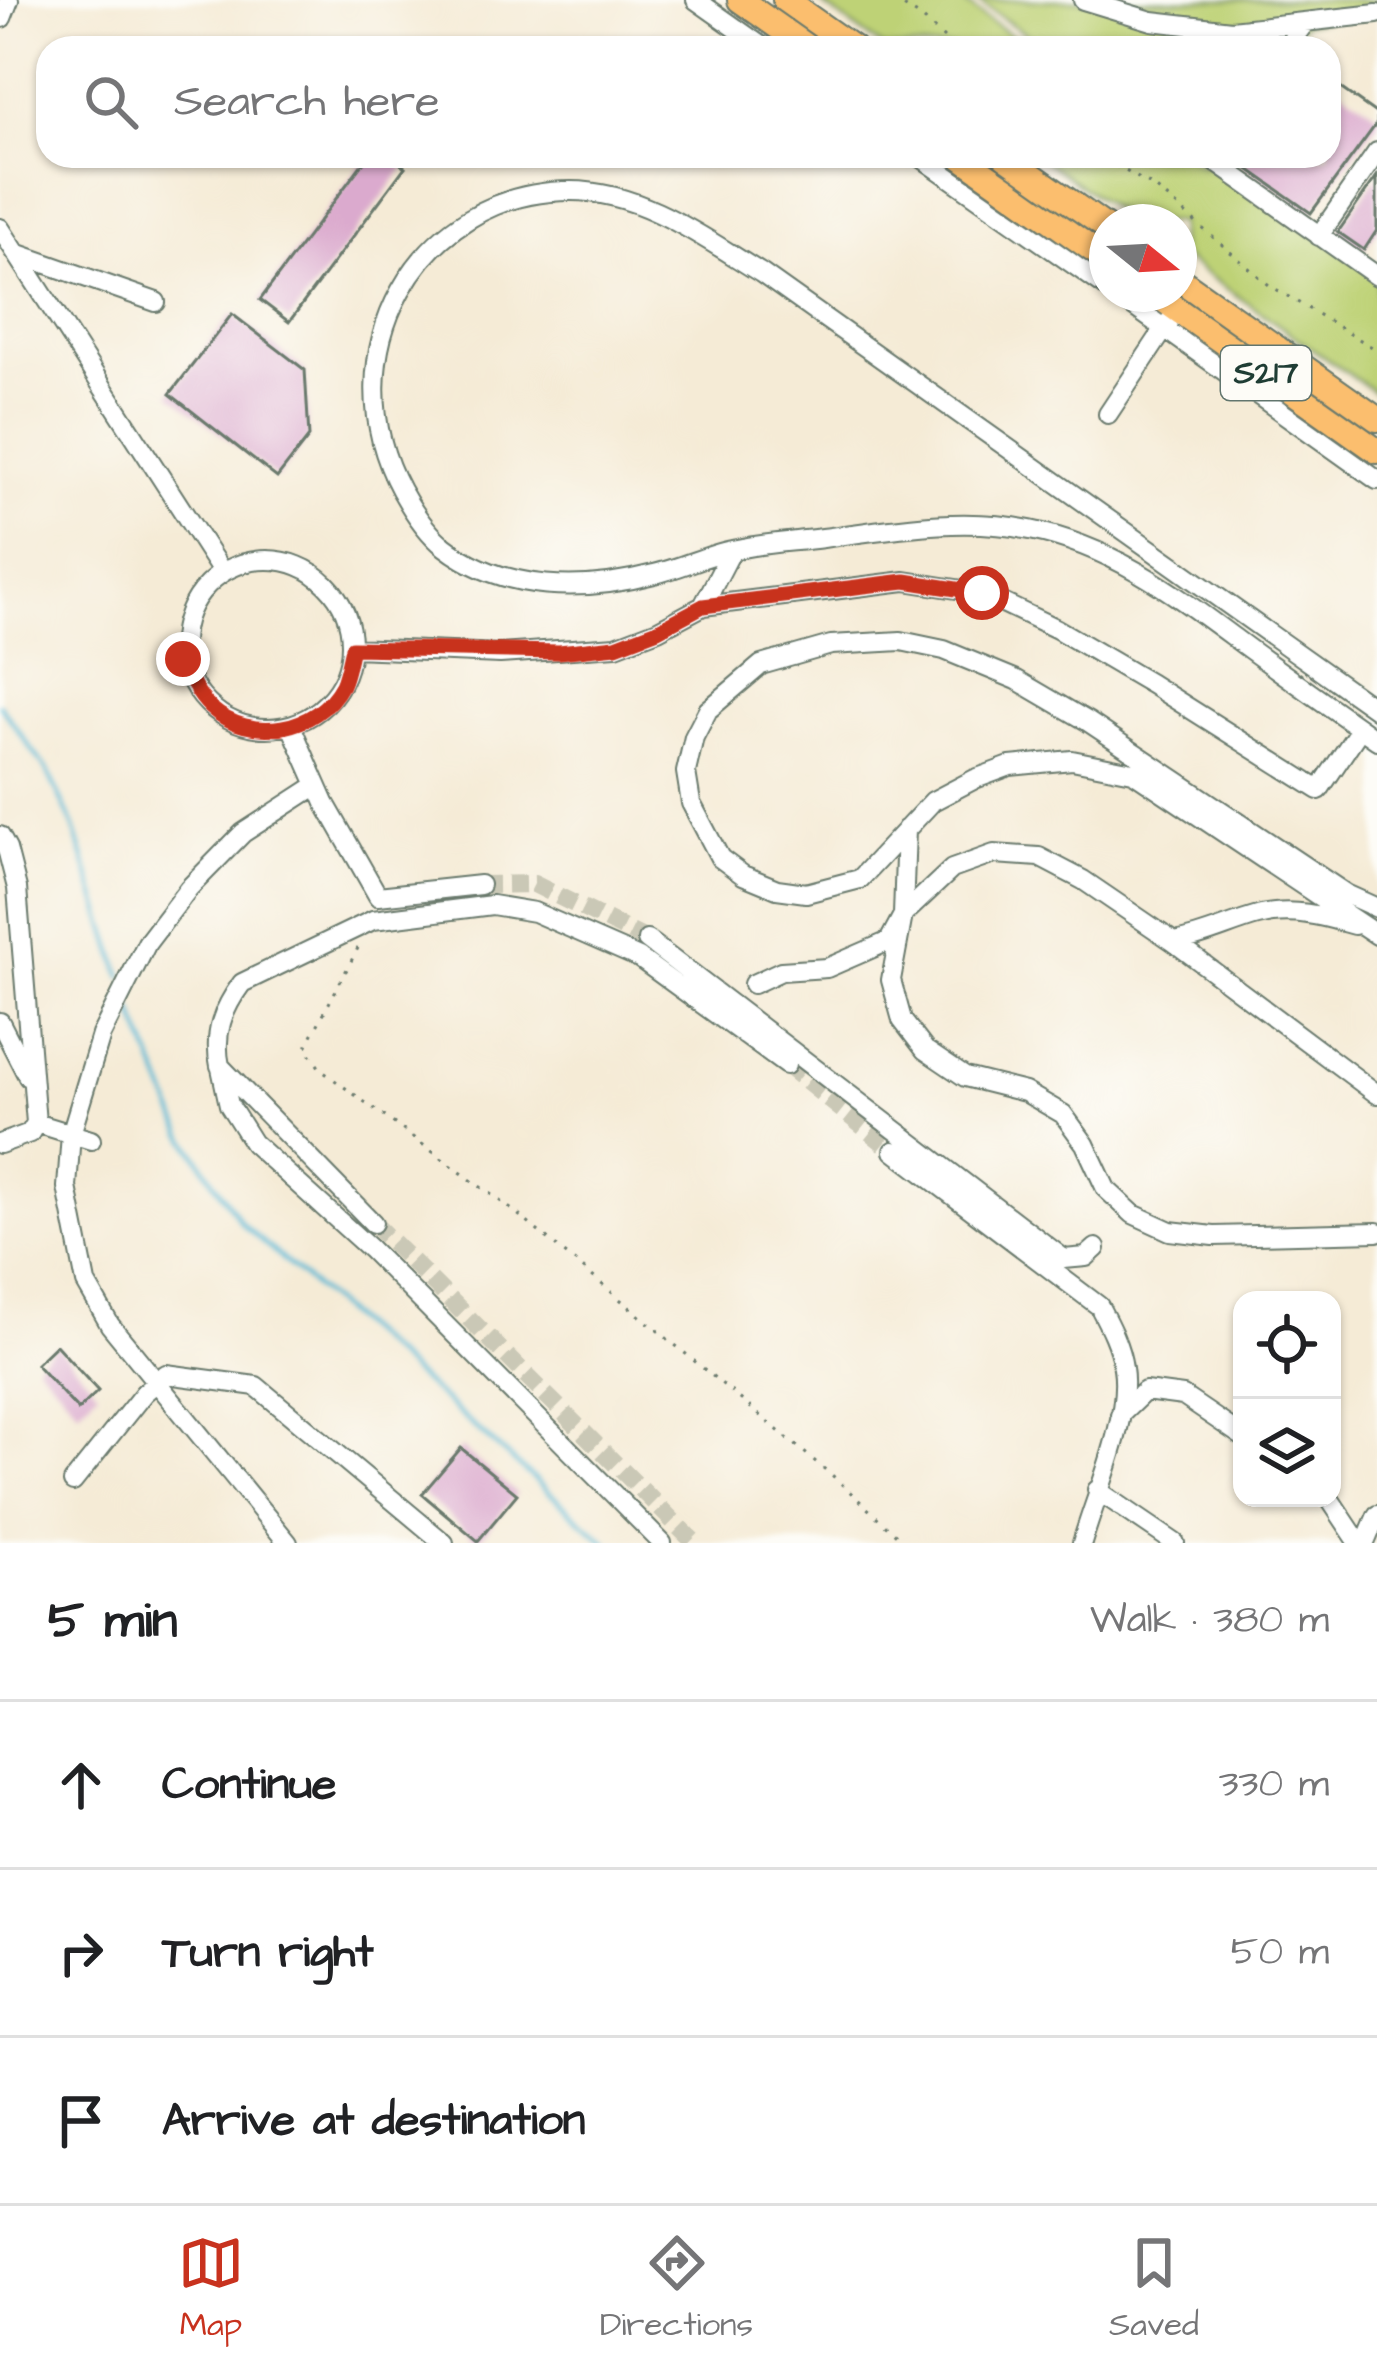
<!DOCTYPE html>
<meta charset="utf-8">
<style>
:root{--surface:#fff;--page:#f6f6f6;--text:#202124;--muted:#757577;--line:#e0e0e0;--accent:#c8321e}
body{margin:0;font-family:"Architects Daughter",sans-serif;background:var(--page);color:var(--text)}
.controls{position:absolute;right:36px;bottom:36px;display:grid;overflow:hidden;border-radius:24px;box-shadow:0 3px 9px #0004}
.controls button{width:108px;height:108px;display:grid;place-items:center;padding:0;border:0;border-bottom:3px solid var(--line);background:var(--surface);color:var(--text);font:60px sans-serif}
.compass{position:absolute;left:1089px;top:204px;width:108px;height:108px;border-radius:50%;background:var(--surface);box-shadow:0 3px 9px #0004;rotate:108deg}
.stop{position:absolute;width:36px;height:36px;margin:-27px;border:9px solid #c8321e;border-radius:50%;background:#fff}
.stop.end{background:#c8321e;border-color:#fff;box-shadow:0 3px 12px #0008}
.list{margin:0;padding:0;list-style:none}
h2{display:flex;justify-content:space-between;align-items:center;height:156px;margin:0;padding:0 48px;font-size:51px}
h2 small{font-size:39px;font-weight:400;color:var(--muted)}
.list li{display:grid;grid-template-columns:78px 1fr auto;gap:36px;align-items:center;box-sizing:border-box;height:168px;padding:0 48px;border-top:3px solid var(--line)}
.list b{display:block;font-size:45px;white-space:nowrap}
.list em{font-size:39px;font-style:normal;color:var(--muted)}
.icon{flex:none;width:66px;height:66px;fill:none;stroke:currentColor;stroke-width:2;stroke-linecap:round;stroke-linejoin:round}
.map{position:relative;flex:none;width:1377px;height:1543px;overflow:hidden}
.search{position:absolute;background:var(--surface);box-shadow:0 3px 9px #0004;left:36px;right:36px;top:36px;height:132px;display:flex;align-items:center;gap:30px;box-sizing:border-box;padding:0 42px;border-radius:36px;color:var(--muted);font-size:45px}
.sheet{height:660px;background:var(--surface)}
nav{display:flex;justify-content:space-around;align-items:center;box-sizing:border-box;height:168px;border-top:3px solid var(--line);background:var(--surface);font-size:33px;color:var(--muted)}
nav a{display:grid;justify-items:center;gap:6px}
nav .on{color:var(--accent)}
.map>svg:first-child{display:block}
</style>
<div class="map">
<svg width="1377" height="1543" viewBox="0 0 1377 1543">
<rect width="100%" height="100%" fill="#fdfcf7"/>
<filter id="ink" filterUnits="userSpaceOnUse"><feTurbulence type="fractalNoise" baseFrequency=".00833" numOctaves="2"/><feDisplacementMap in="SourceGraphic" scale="24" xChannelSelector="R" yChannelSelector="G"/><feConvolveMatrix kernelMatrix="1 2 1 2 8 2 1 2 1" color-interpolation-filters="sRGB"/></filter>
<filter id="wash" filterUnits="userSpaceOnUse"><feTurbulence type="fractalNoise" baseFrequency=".004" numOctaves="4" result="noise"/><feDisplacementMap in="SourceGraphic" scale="48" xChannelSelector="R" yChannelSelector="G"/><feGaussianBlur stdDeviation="2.7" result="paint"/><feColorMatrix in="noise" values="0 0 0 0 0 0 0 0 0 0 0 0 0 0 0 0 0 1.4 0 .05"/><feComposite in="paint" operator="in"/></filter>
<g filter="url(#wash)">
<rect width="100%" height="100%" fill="#f5ebd6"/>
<path fill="#bed276" stroke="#6e8855" stroke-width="3" d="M816,0H960L1030,48H884Z
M976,0H1377V11L1304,24L1286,48H1046Z
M1038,156H1187L1202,166L1206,158L1377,276V394L1179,255V222H1132Z"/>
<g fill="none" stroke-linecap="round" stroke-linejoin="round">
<path stroke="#56b9d5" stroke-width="4.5" d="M0,705L47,770L73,825L122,977
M132,1009L183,1134L241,1223L607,1543"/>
</g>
<g id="blocks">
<path fill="#dbaace" d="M1329,80L1377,114V123L1311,213L1233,158L1329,156Z
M368,156H391L405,167L289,322L260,300Z
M1377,176V230L1364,250L1338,232Z
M232,314L305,370L309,437L277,478L170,394Z
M56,1345L98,1391L78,1410L36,1364Z
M461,1448L517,1494L478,1541L422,1494Z"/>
</g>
</g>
<g filter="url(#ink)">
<use href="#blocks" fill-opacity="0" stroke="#6a7a6d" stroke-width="3"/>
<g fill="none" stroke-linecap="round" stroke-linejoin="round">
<path stroke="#cac8b6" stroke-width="18" stroke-dasharray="18 9" stroke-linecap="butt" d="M480,885L534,884L647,940
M786,1065L894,1151
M373,1223L695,1543"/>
<g stroke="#6a7a6d" stroke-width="22">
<path id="minor" d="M696,0L764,48
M1083,0L1152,21L1231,30L1377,14
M2,18L9,0
M1286,48L1304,24
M919,156L1107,288
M1207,156L1377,276
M0,228L222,572
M1319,236L1377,152
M16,253L156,302
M1116,294L1377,480
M1108,414L1171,319
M183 644a84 84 0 1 1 168 0a84 84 0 1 1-168 0Z
M703,606L905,581L982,593L1057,629L1151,684L1319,790L1360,729
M353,648L500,654L616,646L658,630L703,606L732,550
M1377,710L761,273C704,238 641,191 571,191C415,191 329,357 401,490C412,510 427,533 445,547C505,593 585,592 654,574C681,568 706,555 732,550C762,543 793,542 823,538C891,529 962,516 1030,530C1111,546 1172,592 1237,640C1283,674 1330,707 1377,740
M291,726L325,803L378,896L480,885
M0,836L7,849L17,888L36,1123L30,1133L0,1144
M1377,908L1346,894L1087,721L1017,680L944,650L901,641L831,645L761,665L708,710L694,737L686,772L691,803L720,858L743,875L777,889L806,893L860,879L933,801L975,779L1010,766L1072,760L1133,772L1377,935
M647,940L1064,1259L1086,1257L1096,1248
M1174,942C1204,937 1229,924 1258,916C1291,907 1323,916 1354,925
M753,984L781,971L827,968L889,941L903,915L906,829
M0,1022L28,1077
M221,1068L229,1105L253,1143L370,1249L662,1543
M1377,1094L1174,942L1083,880L1039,857L994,854L952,869L903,915L891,980L902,1020L925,1050L965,1077L1025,1092L1063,1114L1085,1144L1106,1189L1133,1214L1170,1231L1214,1236L1377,1232
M36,1123L91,1140
M894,1151L1099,1306C1109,1325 1120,1346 1123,1368C1131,1416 1096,1495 1082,1543
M373,1223L220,1066C213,1033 223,1009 242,983L373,920L492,905L534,912L639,958L786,1065
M1120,1415L1145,1391L1183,1396L1242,1436
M73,1482L144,1393L166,1374L256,1386L444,1543
M1097,1490L1175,1543
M1329,1498L1359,1543
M288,1543L110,1325L86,1283L67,1187L71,1134L101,1035L147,943L189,888L243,833L317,785
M1365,1543L1377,1515"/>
</g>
<g stroke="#6a7a6d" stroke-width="28">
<path id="major" d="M740,0L808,48
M785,0L853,48
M960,156L1107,260
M1005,156L1107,228
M1179,279L1377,419
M1155,294L1377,451"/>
</g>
<path stroke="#6a7a6d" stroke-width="3" stroke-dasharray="3 9" stroke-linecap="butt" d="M894,0L922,18L955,48
M1108,156L1118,167L1153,186L1269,285L1377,350
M358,948L306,1047L321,1070L515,1212L834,1477L905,1543"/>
<use href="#minor" stroke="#fff" stroke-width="18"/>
<use href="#major" stroke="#fbbe6e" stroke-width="24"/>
</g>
</g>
<g fill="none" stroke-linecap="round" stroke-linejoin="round" filter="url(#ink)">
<path stroke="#c8321e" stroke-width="15" d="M183,659C190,678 196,694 211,708C250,743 317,732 342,685C347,674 349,660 352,648L559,652L616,646L658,630L703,606L905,581L982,593"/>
</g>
<g text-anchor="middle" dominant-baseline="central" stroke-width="10" stroke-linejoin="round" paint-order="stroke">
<rect fill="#fdfcf7" stroke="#62766e" stroke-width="3" x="1221" y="346" width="90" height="54" rx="9"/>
<g font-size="33" font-weight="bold" fill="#1f3d34">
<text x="1266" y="373">S217</text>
</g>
</g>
</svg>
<div class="controls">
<button><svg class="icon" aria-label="locate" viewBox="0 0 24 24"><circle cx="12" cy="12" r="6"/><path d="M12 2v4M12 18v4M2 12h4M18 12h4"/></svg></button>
<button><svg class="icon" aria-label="layers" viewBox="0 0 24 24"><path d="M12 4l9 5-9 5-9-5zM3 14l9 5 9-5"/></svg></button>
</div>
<svg class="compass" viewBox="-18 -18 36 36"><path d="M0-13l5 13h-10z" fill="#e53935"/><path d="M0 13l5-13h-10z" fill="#757577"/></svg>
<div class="stop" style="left:982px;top:593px"></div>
<div class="stop end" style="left:183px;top:659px"></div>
<div class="search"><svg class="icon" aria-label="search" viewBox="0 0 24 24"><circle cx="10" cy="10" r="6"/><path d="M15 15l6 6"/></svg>Search here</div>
</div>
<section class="sheet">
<h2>5 min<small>Walk · 380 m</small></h2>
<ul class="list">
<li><svg class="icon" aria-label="ahead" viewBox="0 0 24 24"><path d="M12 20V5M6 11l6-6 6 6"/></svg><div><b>Continue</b></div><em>330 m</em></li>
<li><svg class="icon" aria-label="right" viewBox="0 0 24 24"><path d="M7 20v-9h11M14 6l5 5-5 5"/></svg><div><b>Turn right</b></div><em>50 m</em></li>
<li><svg class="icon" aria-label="arrive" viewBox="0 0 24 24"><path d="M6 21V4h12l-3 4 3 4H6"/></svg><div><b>Arrive at destination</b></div></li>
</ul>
</section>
<nav>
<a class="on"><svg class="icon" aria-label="map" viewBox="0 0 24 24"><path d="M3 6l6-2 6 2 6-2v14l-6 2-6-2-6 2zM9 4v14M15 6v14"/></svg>Map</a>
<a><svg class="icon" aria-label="directions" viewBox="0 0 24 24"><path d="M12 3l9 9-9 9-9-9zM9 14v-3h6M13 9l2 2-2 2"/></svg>Directions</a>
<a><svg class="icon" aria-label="saved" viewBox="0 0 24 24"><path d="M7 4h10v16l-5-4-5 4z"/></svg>Saved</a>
</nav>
